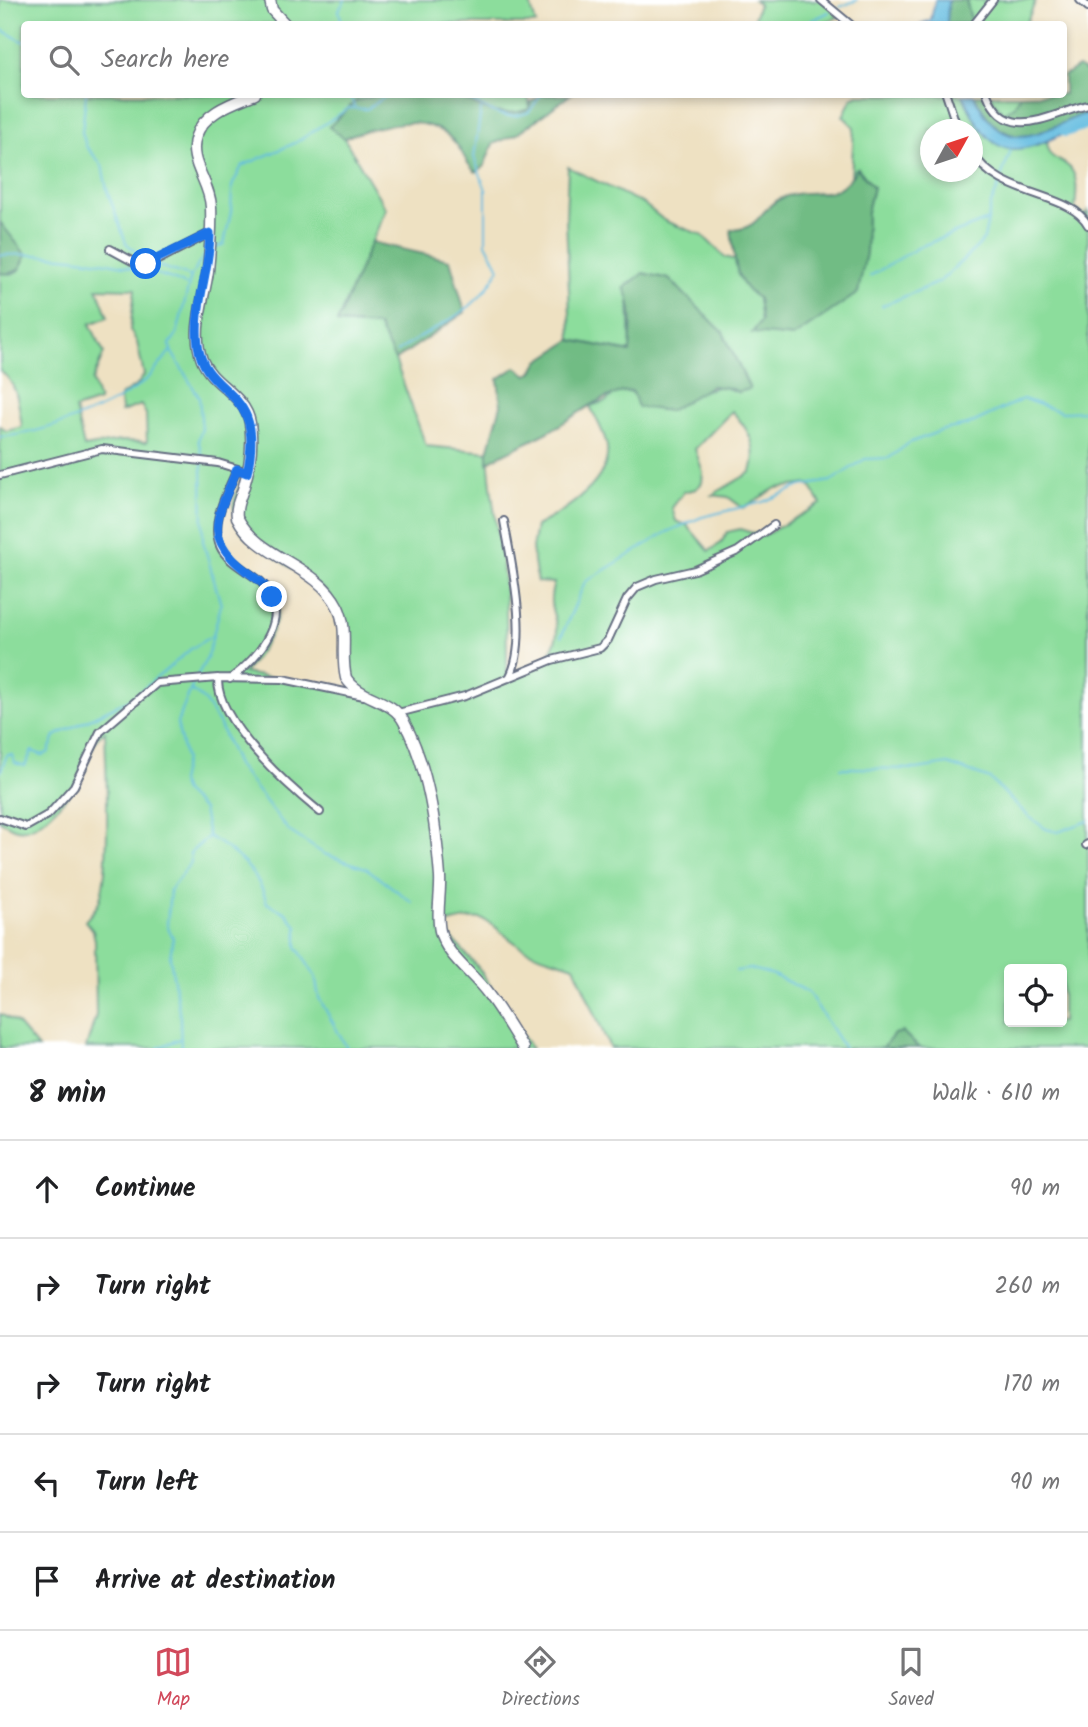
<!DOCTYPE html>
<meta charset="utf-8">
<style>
:root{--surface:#fff;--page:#f2f2f2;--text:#202124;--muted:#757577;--line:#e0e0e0;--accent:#d1495b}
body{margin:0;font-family:Kalam,sans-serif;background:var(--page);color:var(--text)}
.controls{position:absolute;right:21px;bottom:21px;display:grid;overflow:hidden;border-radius:7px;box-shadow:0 4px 10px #0003}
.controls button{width:63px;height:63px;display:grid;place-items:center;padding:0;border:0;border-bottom:2px solid var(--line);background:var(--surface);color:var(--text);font:35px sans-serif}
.compass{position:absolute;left:920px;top:119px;width:63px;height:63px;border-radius:50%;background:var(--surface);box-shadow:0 4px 10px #0003;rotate:50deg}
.stop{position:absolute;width:21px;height:21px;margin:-16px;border:5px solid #1a73e8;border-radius:50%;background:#fff}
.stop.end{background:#1a73e8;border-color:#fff;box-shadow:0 2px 7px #0008}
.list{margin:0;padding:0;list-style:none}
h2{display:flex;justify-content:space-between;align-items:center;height:91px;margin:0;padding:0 28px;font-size:30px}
h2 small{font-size:23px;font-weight:400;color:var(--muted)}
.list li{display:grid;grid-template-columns:46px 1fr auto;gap:21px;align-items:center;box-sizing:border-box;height:98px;padding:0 28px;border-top:2px solid var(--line)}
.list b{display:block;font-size:26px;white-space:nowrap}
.list em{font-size:23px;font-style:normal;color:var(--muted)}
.icon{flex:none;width:38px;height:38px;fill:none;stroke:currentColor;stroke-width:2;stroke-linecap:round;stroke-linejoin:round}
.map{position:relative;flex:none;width:1088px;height:1048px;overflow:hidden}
.search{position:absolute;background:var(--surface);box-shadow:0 4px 10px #0003;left:21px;right:21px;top:21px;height:77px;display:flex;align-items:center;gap:18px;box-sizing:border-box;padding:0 24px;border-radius:7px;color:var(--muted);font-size:26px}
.sheet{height:581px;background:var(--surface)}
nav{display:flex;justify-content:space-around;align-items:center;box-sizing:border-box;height:98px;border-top:2px solid var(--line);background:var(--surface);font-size:19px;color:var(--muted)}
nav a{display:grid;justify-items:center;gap:4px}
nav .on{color:var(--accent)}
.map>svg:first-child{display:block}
</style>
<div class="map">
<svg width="1088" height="1048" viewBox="0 0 1088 1048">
<rect width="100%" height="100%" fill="#fff"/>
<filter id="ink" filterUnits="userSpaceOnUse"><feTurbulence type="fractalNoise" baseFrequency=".0143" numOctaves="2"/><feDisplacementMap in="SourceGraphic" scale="14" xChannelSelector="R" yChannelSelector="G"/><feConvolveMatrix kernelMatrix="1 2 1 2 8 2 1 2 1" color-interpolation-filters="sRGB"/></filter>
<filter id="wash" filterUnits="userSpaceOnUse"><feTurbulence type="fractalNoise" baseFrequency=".00686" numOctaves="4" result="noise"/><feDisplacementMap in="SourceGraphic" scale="28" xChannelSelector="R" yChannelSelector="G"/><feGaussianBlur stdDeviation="1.57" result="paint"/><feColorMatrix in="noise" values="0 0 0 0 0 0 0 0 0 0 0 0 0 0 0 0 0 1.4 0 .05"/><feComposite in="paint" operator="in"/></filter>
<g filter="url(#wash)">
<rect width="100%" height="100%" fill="#eee1c2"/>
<path fill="#8cdd9c" stroke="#54867d" stroke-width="2" fill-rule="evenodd" d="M0,0H529L536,24H24V94L379,95L356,101L329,127L344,138L386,209L337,323L378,326L394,357L426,446L488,452C490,495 499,535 504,577C507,610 507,642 507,675L548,658C551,650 557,641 557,632C556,611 546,609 554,583L537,582L532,548L536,526C565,511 616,479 606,442C603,430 595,417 590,406L606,401L616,392L702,391L721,386L738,392L699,311L676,285L629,296L631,352L571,340L566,217L568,167L644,204L665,221L702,235L725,257L736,260L738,275L758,298L761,321L753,332L866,253L867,212L873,187L858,168L851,179L854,127L843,116L852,98L858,95H963C982,139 998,161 1048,141C1044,160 1062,158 1071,169C1079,180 1076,196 1075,209L1085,215L1088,211V1048H919L902,1032L883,1048H610L574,966C558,960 536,956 521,947C484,922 492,910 442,925L443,929L478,967L531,1048H86L96,1015L95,940L93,931L85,921C89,916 95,910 98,904C112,875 106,767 105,731C90,741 91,759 83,774C74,790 44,826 25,829C15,831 8,825 0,821V426L6,431L22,427C19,407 18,383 0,371V273L14,274L21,268L16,246L0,222ZM930,130H972V172H930ZM97,288L135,289L130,330L137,342L144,375L137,385L120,396L121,412L141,405L146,414L147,442L120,441L84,447L75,409L99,401L92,381L104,353L90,324L108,317ZM732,411C749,430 759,446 751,472L712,495L728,497L743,508L776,488L809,484L821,504L763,536L740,529L727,532L721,543L709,551L687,525L676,521L672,508L684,492L696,489L702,483L703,472L695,449ZM237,474L242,477L233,504L236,524L246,537L327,592L343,624L353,692L244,673C264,649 299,601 263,575C248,564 224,556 220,536C215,515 229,493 237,474ZM1009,969H1062V1022H1009Z
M754,0H825L838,17L823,24H752L759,4Z
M966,0H1036L1026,24H972Z
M447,95H528L530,109C498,119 475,107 447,95Z
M990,95H1021L1015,105L1002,114Z
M0,1014L16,1022L38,1048H0Z"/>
<path fill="#71bc84" stroke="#467671" stroke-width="2" d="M948,0H966L972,24H947Z
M1078,67L1088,73V112L1030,137C1000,138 986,119 974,95H990L1003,114L1015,105L1021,95L1064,94V76Z
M379,95C400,94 424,91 445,94C480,100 487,123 529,109L531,102L543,95H570L517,134L493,144L484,166L476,172C466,165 464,154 457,145C429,109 380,125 344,138L329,127L356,101Z
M857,168L873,187L867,212L866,253L858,293L793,337L752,333L761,321L758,298C733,284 735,256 731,230C762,229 759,208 780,199C814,183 834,208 857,168Z
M0,222L26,255C21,270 16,275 0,273Z
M371,242L450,260L465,312L395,360L378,326L337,323Z
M643,273L669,279L723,332L750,389L738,392L729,388L711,386L669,411L638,407L632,391C602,392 574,418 548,432C529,442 508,451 488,462V452L501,405L498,379L516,367L527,375L532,373L539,361L571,340L630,352C631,332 635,306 624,288Z
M903,1032L919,1048H883L894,1034Z"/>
<path fill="#62bce0" stroke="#3e769f" stroke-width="2" d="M935,0H948L947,24H920L931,20Z
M963,95H974C1004,161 1038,132 1088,112V123C1023,150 997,175 963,95Z"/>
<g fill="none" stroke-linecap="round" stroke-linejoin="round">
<path stroke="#62bce0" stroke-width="2" d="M840,7L857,0
M342,24L339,10L345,0
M804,24L829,12
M0,29L24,42
M86,94L82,132L86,146L102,165L107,190L126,243L147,261
M349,94L354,106
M458,94C483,103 498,125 529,112L542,94
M1001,177L1011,150
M213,249L224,244L231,212L232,186L242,166L295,143L349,108L367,109L389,94
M0,255C49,252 143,264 186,285
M155,265L190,276
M870,276L919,247L988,220
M882,306L939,282L977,247L984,239L991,204L1000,183
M171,351L199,397L202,429L198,440L203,458
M397,352C435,324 478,315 499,268L486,243V190L474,157L481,109
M0,437C44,433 113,409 146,380C156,371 163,360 171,350L170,344L177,334L191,276L205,254
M561,637L585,582L667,532L702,517L763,502L801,486L831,481L865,459L889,458L909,443L943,430L968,425L1023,399L1062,412L1088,411
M197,676L207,658L221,605L203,541L202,463
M193,684L177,723L185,759L180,782L184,792L203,810L208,835
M191,690L203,699L219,723L237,765L289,831L324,854L366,868L412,902
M841,768L917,769L948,764L990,779L1028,816L1046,829L1058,832L1088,821
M0,773L7,755H12L15,763L25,766L32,751L42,755L48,753L55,736L134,697L192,648L212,636
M208,836C236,853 258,870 267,903L286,913L297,926V947L315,976L319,998L347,1048
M736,971L751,969L774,975L808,992L844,1048
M158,1048L179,1039
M181,1048L180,1017L170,957L173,938L167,925L170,890L191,862L190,853L208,837"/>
<path stroke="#62bce0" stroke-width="10" d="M1065,132L1088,124"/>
</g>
</g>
<g filter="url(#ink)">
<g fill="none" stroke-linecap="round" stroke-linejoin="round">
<g stroke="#656d81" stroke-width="10">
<path id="minor" d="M821,0L850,24
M1080,0L1088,7
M974,24L993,0
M946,94L958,130
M987,94C1007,145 1051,113 1088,105
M972,152C998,198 1070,191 1088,225
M110,249L134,262L150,264L210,233
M0,475L102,449L218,463L241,470
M504,521C511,561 530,642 509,678
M218,678C216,722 288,786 320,812
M230,679C259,658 296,613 260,581C248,571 226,561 220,546C210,520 228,492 237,469
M398,713L465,696L552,660L600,648L608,640L627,599L637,587L656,579L695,570L738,551L774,525
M0,818L26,827L49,814L74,786L100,732L157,683L218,678L283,679L364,696
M1086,845L1088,844"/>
</g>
<g stroke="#656d81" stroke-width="13">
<path id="secondary" d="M270,0L272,10L285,24
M255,94C233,103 204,112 196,136C187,162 210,181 211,207C212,228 210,250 208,271C204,300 191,331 202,360C212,385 245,394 250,423C253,443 250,466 244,486C241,497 235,506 237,517C258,559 317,564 338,607C349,631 340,654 346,678C360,700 392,698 404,722C429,769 436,826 440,877C441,895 436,913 440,931C446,956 474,974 488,994C501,1011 512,1030 523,1048"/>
</g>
<use href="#minor" stroke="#fff" stroke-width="6"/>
<use href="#secondary" stroke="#fff" stroke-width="10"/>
</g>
</g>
<g fill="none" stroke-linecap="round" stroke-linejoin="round" filter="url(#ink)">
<path stroke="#1a73e8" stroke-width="9" d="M146,264L210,233C210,270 193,308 198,345C205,399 267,385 247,473L237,469C220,513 200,535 245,570C256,578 266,584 272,597"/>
</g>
</svg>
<div class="controls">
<button><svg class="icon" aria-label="locate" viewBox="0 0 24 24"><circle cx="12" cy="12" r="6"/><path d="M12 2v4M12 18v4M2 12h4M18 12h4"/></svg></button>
</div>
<svg class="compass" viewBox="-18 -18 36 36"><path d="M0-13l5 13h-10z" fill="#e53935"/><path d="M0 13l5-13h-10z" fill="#757577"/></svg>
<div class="stop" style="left:146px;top:264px"></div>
<div class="stop end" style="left:272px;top:597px"></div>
<div class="search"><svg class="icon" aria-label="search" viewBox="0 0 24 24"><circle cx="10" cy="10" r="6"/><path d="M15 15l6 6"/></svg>Search here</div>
</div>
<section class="sheet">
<h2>8 min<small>Walk · 610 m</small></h2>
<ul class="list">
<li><svg class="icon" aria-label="ahead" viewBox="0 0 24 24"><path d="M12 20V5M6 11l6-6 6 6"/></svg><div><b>Continue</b></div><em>90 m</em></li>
<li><svg class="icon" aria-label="right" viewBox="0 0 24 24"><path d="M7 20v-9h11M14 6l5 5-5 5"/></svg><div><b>Turn right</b></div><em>260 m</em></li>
<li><svg class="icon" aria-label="right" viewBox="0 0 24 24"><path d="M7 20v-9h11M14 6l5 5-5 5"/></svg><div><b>Turn right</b></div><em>170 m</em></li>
<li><svg class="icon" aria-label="left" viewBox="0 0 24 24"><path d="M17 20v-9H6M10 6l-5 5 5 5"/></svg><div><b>Turn left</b></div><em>90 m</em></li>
<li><svg class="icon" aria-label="arrive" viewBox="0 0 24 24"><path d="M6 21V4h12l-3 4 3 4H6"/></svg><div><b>Arrive at destination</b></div></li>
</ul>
</section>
<nav>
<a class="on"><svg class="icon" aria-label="map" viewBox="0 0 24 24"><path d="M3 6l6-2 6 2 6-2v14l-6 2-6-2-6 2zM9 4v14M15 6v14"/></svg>Map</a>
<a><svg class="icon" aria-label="directions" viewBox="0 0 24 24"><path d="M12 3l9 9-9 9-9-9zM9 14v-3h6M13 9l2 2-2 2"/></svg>Directions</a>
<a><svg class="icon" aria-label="saved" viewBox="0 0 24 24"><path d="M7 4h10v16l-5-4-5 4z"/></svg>Saved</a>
</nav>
